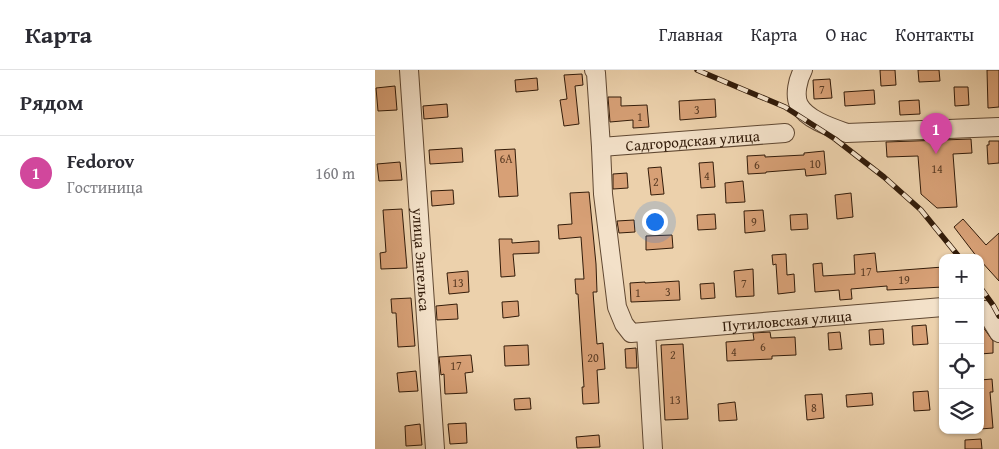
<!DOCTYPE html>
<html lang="ru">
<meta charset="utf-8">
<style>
:root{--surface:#fff;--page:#f2f2f3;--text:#2b2b33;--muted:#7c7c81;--line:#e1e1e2;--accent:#0b8043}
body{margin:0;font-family:"Gentium Book Plus",serif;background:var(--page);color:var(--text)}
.controls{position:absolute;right:15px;bottom:15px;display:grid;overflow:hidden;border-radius:10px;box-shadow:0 1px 4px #0004}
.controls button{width:45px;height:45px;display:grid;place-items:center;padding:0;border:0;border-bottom:1px solid var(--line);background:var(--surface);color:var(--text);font:25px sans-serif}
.you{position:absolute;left:279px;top:151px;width:18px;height:18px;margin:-12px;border:4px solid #fff;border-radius:50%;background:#1a73e8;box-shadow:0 0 0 8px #1a73e833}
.badge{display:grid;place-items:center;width:32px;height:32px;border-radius:50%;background:var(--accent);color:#fff;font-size:16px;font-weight:700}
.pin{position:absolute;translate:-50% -41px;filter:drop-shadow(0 1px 2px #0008)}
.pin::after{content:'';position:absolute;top:26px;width:18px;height:15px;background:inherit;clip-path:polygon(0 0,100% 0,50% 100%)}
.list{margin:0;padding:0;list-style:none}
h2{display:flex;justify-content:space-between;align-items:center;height:65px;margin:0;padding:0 20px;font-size:21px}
h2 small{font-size:16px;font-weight:400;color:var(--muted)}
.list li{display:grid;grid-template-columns:32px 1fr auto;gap:15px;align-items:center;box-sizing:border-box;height:75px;padding:0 20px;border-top:1px solid var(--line)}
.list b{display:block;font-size:19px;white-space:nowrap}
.list p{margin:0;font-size:16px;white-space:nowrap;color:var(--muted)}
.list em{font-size:16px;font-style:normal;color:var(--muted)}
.icon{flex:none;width:28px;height:28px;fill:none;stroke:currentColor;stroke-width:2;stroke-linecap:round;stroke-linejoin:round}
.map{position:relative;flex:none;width:624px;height:379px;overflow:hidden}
header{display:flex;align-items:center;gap:30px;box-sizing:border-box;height:70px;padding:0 25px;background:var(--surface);border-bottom:1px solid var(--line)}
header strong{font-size:24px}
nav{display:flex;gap:28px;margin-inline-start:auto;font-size:18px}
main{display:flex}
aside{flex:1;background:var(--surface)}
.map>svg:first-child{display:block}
</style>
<header>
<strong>Карта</strong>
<nav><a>Главная</a><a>Карта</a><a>О нас</a><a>Контакты</a></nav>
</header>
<main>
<aside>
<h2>Рядом<small></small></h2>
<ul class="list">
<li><span class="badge" style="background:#d1479c">1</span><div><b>Fedorov</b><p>Гостиница</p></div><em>160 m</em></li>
</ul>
</aside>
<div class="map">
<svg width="624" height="379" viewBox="0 0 624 379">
<rect width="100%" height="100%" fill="#ecd1ac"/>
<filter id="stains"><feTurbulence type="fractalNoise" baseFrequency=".004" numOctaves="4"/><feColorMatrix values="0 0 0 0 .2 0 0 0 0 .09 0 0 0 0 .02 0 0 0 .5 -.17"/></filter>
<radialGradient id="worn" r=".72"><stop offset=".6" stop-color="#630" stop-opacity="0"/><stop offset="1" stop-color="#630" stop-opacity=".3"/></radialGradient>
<path fill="#d7a076" stroke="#321b09" d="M505,0H520L521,15L506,16Z
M543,0H564L565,11L544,12Z
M612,0H624V37L613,38Z
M207,4L208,15L200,16L204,54L189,56L185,30L192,29L189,5Z
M162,8L163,20L141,22L140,10Z
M455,9L457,28L439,29L438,10Z
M20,16L22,40L3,41L1,18Z
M579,17H593L594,35L580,36Z
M499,20L500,34L470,36L469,22Z
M233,27H246V36L272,35L274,57L258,58V50L235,52Z
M340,29L341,47L305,50L304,31Z
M544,30L545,44L525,45L524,31Z
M72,34L73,47L49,49L48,36Z
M596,69L597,83L578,84L582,137L562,138L546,124L543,86L512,87L511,72Z
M614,71H624V93L613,94L612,75H614Z
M87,78L88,92L55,94L54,80Z
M140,79L143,126L124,127L120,80Z
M449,81L451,104L431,106L430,99L391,102V103L373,104L372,86L390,85V87L429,85V83Z
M25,92L27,110L4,111L2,94Z
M338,92L340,117L326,118L324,93Z
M286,97L289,124L276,125L273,98Z
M252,103L253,118L238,119V104Z
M368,111L370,132L351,133L350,113Z
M78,120L79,134L57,136L56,121Z
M214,122L221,194L222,222H218L222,274L228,273L230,299L222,300L224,333L208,334L207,317H209L203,224H201L200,209H209L206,167L184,169L183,155L197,154L195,123Z
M476,123L478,147L462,149L460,125Z
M27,139L32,198L6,199L5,183L11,182L8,140Z
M388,140L390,161L370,163L369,141Z
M340,144L341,159L323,160L322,145Z
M432,144L433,159L416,160L415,145Z
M588,149L611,175L624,163V211L605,190V188L602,187L579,157Z
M259,150L260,162L244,163L242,151Z
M297,165L298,178L271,180V166Z
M124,169H137V173L164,171V183L138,184L140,206L126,207Z
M500,183L502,202L568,197V217L512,220V216L476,219L477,229L465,230L464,220L440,222L438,194L447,193L448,206L480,204L479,185Z
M411,184L412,205L419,204L420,222L403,224L401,194L398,195L397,185Z
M378,199L379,226L361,227L359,201Z
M93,201L94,222L74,224L72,203Z
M304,211L305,230L256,232L255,213L270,212V213Z
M339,213L340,228L326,229L325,214Z
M36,228L40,276L23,277L21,243H17L16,229Z
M143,231L144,246L128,248L127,232Z
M82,234L83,249L62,250L61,236Z
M551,255L553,274L538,275L537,256Z
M605,257H608L618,271V283L605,284Z
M508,259L509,274L495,275L494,260Z
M395,262L396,268L420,267L421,285L397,286V289L352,291L351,272L379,270L378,263Z
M465,262L467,279L454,280L453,263Z
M308,274L313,349L290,350L286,275Z
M153,275L154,295L130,296L129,276Z
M261,278L262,298H251L250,279Z
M96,285L98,302L90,303L92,323L70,324L69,304L66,305L64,287Z
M41,301L43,321L24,322L22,303Z
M617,309L618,322H615L618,358L605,359V310Z
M553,321L555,340L539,341L538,322Z
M497,323L498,335L472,337L471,325Z
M447,324L449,348L432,350L430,325Z
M155,328L156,339L140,340L139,329Z
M360,332L362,350L344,351L343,334Z
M91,353L92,373L75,374L73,354Z
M45,354L47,375L31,376L30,356Z
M224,365L225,377L202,378L201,367Z
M606,369L607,379H590V370Z"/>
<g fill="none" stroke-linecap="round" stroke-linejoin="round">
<g stroke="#604832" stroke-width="20">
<g id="minor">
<path id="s1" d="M34,0L60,379"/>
<path id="s2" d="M219,0L221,3L226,77L228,124L242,237L249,254L256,263L568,237"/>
<path d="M428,0C423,9 419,25 424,35C432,50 458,58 472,63L624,57"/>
<path id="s3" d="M226,77L410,63"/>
<path d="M605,240H610L624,263"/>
<path d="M271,262L278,379"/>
</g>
</g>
<use href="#minor" stroke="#f3e1c9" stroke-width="18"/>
<g stroke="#321b09" stroke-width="5.5">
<path id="rail" d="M322,0L410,37L460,69L509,107L546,140L585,188
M605,217L618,235L624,246"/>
</g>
<use href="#rail" stroke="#f3e1c9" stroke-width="4" stroke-dasharray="11" stroke-linecap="butt"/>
</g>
<g text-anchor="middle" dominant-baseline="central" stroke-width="4" stroke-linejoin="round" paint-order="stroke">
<g font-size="12" fill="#5b3c24">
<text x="447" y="19">7</text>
<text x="322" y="39">3</text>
<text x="265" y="46">1</text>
<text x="131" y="88">6А</text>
<text x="440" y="93">10</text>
<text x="382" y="94">6</text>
<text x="562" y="98">14</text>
<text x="332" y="105">4</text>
<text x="281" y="111">2</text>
<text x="379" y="151">9</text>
<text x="491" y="201">17</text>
<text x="529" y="209">19</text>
<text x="83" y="212">13</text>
<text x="369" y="213">7</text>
<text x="293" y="221">3</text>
<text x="263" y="222">1</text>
<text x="388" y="276">6</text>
<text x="359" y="281">4</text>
<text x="298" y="284">2</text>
<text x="218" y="287">20</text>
<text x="81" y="295">17</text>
<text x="300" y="329">13</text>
<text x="439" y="337">8</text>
</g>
<g font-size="15" fill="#321b09" stroke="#f3e1c9">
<text stroke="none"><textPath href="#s3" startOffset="92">Садгородская улица</textPath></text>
<text stroke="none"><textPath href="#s1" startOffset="190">улица Энгельса</textPath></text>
<text stroke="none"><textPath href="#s2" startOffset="425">Путиловская улица</textPath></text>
</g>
</g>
<rect width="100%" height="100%" filter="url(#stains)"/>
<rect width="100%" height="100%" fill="url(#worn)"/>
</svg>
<div class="controls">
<button>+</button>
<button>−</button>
<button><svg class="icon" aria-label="locate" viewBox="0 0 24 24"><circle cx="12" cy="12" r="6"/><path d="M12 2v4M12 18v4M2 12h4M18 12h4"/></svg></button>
<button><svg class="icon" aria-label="layers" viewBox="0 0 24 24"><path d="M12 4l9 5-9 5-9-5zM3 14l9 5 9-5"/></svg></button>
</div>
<div class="you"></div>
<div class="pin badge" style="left:561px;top:84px;background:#d1479c">1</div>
</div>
</main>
